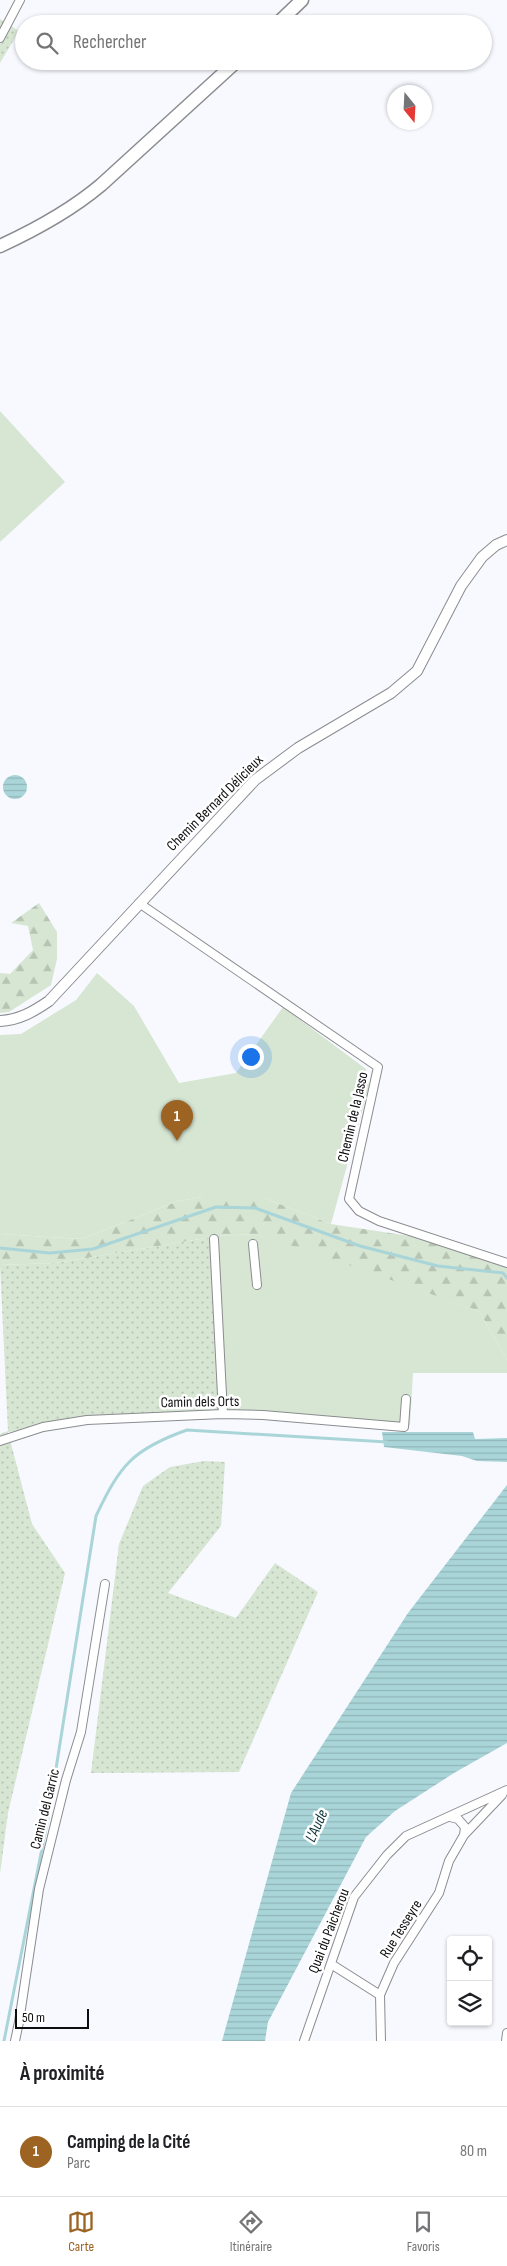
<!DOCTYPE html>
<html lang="fr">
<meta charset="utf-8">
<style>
:root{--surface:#fff;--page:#f6f6f6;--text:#202124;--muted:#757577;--line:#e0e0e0;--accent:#9d6323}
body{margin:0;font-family:"Sofia Sans Condensed",sans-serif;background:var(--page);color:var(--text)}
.controls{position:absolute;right:15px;bottom:15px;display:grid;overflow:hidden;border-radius:5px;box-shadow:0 1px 4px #0004}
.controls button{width:45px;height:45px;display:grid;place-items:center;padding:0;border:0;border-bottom:1px solid var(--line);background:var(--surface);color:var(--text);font:25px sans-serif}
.compass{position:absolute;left:387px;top:85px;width:45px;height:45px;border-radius:50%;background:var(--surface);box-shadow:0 1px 4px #0004;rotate:162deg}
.scale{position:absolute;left:15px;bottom:12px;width:74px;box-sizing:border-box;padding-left:5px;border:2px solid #0e0e10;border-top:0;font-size:14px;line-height:18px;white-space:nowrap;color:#0e0e10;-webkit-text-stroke:4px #fff;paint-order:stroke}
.you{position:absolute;left:250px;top:1056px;width:18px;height:18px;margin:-12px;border:4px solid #fff;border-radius:50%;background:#1a73e8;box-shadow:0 0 0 8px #1a73e833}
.badge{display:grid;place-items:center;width:32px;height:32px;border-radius:50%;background:var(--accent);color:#fff;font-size:16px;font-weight:700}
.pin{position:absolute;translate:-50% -41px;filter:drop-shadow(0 1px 2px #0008)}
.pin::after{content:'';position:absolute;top:26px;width:18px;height:15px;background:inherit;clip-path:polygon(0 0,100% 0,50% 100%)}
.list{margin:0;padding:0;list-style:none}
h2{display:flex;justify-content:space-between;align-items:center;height:65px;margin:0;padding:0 20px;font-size:21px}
h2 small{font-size:16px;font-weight:400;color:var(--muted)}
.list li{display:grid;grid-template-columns:32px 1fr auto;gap:15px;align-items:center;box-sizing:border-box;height:90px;padding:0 20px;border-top:1px solid var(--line)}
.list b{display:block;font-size:19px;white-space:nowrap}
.list p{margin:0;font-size:16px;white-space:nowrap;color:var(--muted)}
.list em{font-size:16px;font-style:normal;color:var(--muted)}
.icon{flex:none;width:28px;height:28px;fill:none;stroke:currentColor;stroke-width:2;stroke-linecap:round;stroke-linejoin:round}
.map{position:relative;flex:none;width:507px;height:2041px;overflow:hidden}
.search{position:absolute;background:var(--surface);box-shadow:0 1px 4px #0004;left:15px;right:15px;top:15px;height:55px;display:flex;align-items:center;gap:12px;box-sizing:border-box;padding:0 18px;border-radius:28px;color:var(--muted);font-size:19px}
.sheet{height:155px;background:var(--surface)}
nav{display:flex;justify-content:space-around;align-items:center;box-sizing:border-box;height:70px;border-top:1px solid var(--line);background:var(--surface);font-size:14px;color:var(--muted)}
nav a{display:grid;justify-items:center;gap:2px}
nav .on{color:var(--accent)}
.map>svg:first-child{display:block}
</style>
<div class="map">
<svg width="507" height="2041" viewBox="0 0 507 2041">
<defs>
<pattern id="grass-dots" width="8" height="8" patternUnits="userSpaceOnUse" patternTransform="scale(1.25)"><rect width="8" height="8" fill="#d7e6d3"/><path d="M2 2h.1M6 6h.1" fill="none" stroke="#b7c4b4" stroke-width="1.8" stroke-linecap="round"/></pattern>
<pattern id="forest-firs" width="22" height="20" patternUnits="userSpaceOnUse" patternTransform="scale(1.25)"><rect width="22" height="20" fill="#d7e6d3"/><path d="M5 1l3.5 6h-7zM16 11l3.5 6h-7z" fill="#b7c4b4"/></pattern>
<pattern id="water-rules" width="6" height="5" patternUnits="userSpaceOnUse" patternTransform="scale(1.25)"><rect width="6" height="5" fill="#a9d5d9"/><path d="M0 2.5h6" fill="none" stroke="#90b6b9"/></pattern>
</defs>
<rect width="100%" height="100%" fill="#f7f9fe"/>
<path fill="url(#grass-dots)" d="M0,19L19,31L0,63Z
M218,1236L227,1410L158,1415L8,1432L32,1524L65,1573L8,1813L0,1874V1434L8,1431L0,1265L56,1263Z
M204,1461L225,1462L221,1526L168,1593L236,1618L275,1563L318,1592L239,1772L91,1773L119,1544L143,1486L170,1467Z"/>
<path fill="url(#forest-firs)" d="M39,903L57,932V959L51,985L9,1012L0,1013V973L10,974L33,950L28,926L11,923Z
M203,1197H262L331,1224L449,1242L507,1261V1360L479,1311L255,1234L218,1236L56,1263L0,1265V1234L82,1239L178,1201Z"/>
<path fill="#d7e6d3" d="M0,411L65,482L0,542Z
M97,973L134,1006L179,1083L236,1073L283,1007L366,1069L369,1086L331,1224L262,1197H203L178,1201L82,1239L0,1234V1035L21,1034L76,1000Z
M255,1234L306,1250L479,1311L507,1360V1373H413L410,1425L227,1410L218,1236Z"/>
<path fill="url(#water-rules)" d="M3 787a12 12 0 1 1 24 0a12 12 0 1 1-24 0Z
M382,1432H473L475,1439L507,1438V1462L477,1461L462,1456L384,1447Z
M507,1485V1743L454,1773L395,1811L366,1837L268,2022L265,2041H222L291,1793L408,1613Z"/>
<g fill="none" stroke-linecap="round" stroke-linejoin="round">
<path stroke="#a9d5d9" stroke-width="3" d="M0,1248L50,1253L93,1249L216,1207L255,1208L360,1246L438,1266L503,1273L507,1278
M4,2041L49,1813L96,1516C120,1465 133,1449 187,1430L387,1442"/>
<g stroke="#8a8c90" stroke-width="10">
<path id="minor" d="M0,38L20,0
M139,903L378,1067L349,1199L359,1211L379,1221L507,1263
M214,1239L223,1414
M253,1244L257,1285
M0,1441L43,1427L87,1420L223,1414L263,1415L404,1427L406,1399
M450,1817L458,1819L465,1827L464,1835
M331,1964L380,1995
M15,2041L19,2022L39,1889L66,1780L81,1732L105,1584
M304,2041L354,1897L387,1855L406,1836L507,1790
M381,2041L380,1995L394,1963L439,1893L449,1861L464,1835L502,1795
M506,2041L507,2033"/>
</g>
<g stroke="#8a8c90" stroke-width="12">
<path id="tertiary" d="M0,1021C19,1020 33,1012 49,1001L255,780L298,748L391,693L417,671L461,586L482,557L496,545L507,540"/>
</g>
<g stroke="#8a8c90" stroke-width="15">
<path id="primary" d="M277,24L302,0
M0,246C37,229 70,211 101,185L237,61"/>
</g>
<use href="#minor" stroke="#fff" stroke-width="8"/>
<use href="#tertiary" stroke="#fff" stroke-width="10"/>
<use href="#primary" stroke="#fff" stroke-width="12"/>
</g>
<g text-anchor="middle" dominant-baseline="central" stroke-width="5" stroke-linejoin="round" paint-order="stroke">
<g font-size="15" fill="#0e0e10" stroke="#fff">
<text transform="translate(215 803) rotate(-45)">Chemin Bernard Délicieux</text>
<text transform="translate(353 1117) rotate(-77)">Chemin de la Jasso</text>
<text transform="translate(200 1402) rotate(-1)">Camin dels Orts</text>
<text transform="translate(45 1809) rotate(-76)">Camin del Garric</text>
<text transform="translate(401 1929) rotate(-58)">Rue Tesseyre</text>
<text transform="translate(329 1931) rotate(-69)">Quai du Paicherou</text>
</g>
<g font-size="16" font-style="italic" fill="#0c373b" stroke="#fff">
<text transform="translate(317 1826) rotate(-66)">L'Aude</text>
</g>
</g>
</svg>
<div class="controls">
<button><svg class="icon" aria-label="locate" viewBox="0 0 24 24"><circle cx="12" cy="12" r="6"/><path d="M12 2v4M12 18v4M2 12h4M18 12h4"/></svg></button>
<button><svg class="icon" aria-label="layers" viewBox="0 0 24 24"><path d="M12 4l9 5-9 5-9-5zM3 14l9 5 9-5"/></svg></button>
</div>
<svg class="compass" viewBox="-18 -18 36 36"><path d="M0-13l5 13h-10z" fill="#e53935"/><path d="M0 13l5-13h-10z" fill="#757577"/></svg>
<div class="scale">50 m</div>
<div class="you"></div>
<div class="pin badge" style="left:177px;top:1141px">1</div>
<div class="search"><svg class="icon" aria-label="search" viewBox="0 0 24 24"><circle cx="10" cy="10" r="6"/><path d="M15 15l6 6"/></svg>Rechercher</div>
</div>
<section class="sheet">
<h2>À proximité<small></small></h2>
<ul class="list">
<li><span class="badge">1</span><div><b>Camping de la Cité</b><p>Parc</p></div><em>80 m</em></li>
</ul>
</section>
<nav>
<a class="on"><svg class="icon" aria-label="map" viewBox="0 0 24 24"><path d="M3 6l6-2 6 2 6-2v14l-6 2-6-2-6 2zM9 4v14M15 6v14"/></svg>Carte</a>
<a><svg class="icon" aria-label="directions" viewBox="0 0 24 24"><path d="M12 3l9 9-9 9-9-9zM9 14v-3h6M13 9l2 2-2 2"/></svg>Itinéraire</a>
<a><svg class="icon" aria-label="saved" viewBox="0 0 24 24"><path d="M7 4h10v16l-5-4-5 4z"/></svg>Favoris</a>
</nav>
